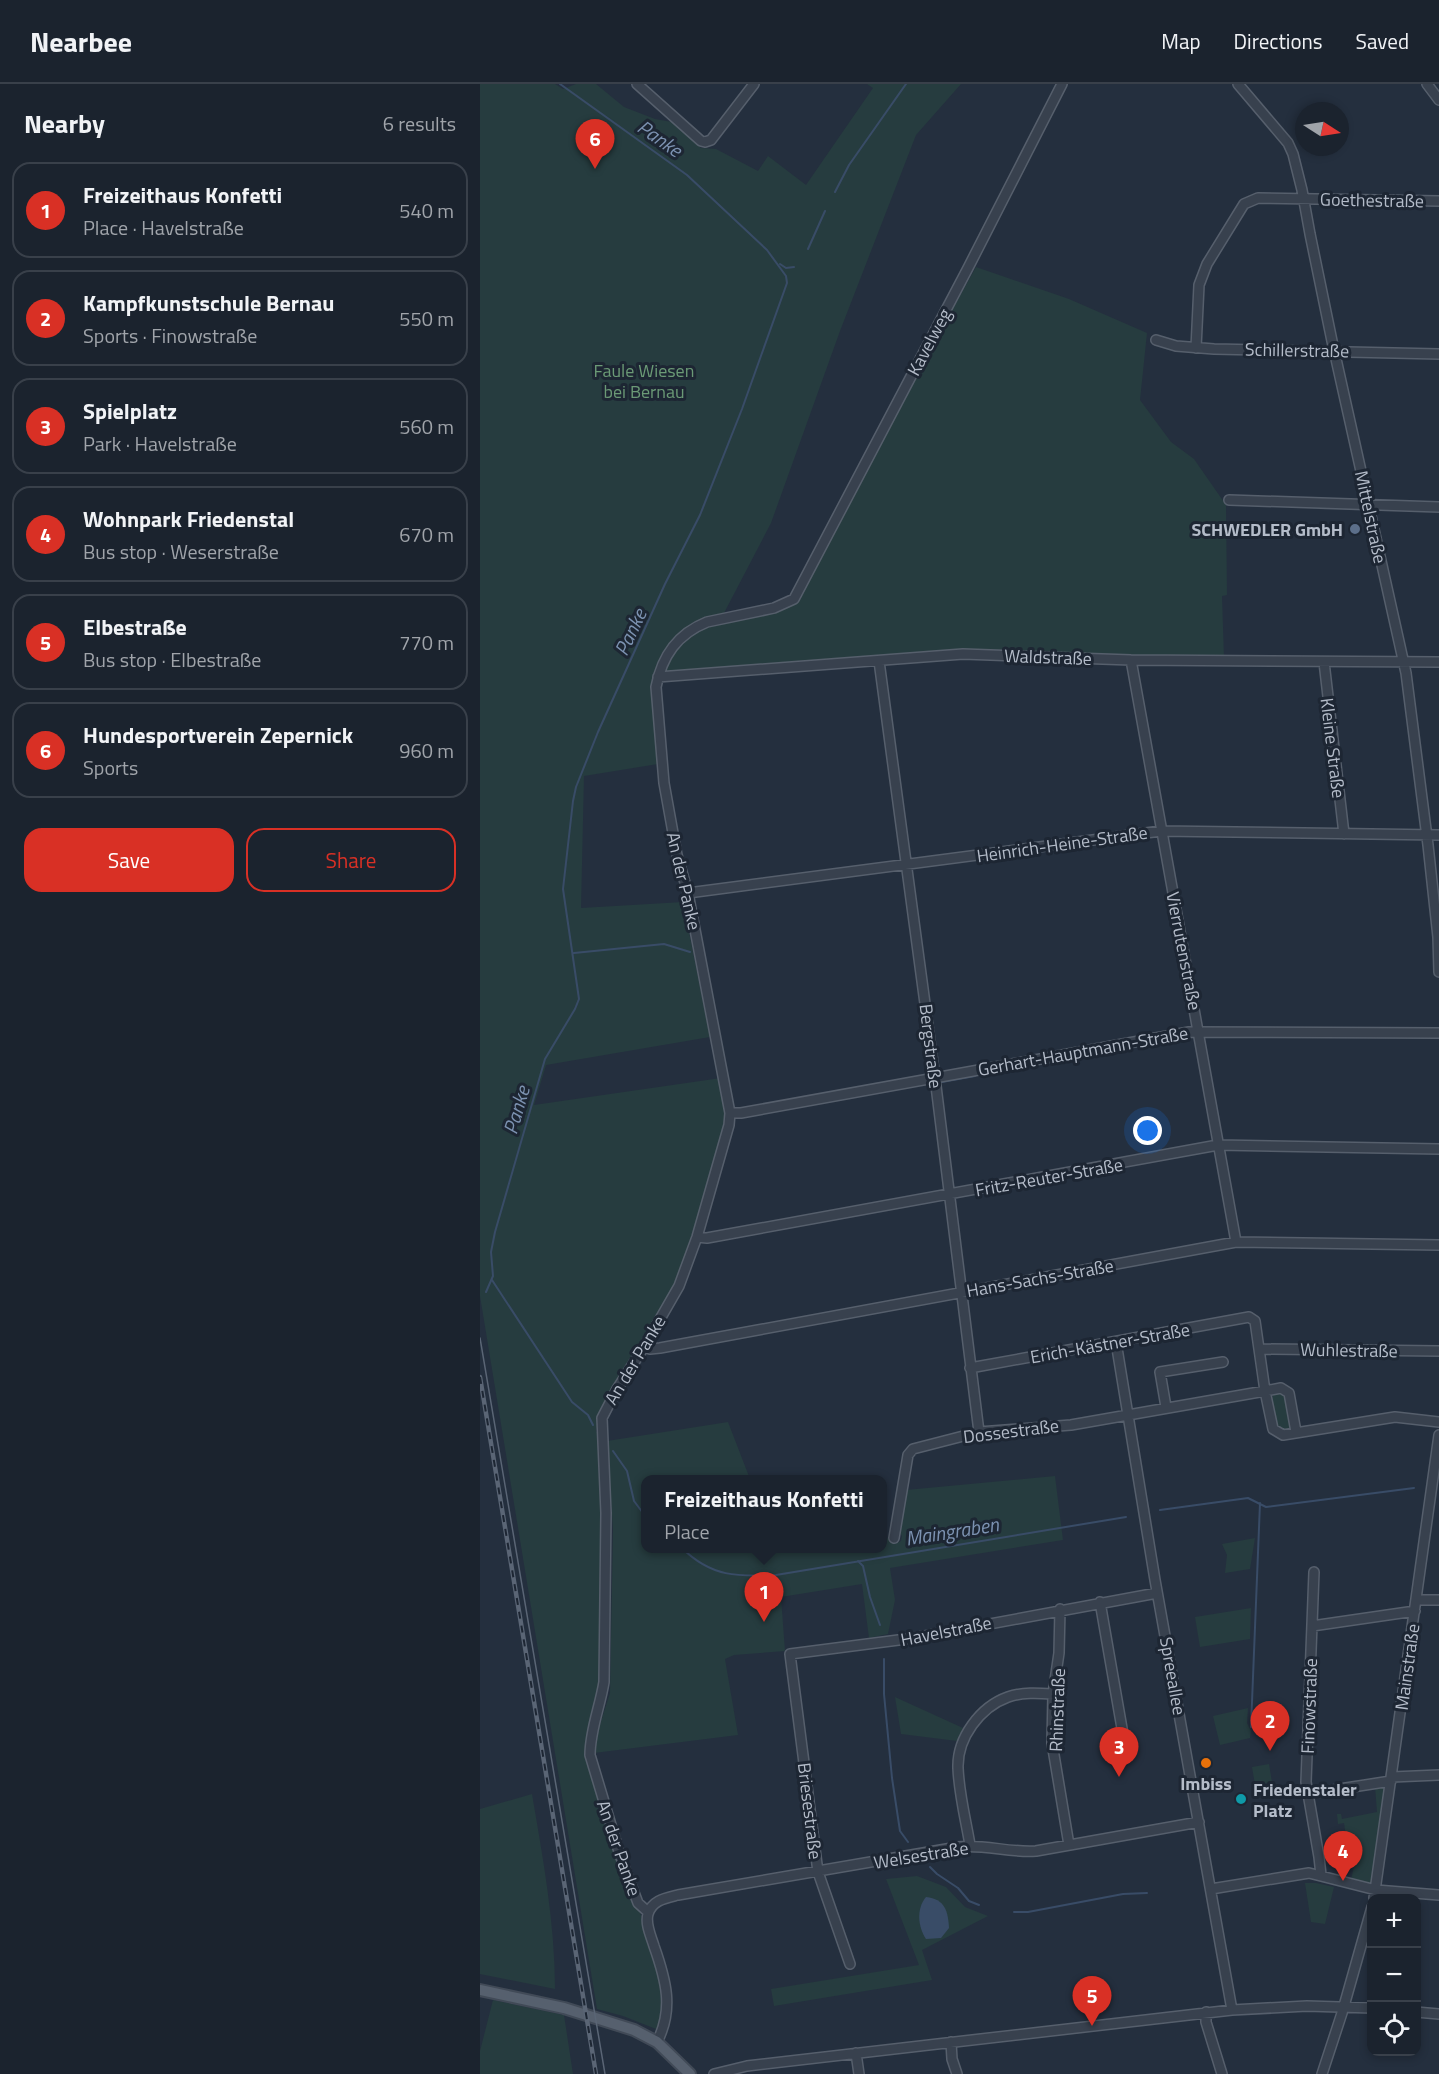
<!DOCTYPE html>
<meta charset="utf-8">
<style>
:root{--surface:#1b232e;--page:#242b36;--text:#f1f3f6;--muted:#a0a4aa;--line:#39404a;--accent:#d93025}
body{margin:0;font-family:"Titillium Web",sans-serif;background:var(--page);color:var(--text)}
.controls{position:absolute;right:18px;bottom:18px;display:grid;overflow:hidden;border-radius:12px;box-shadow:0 3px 9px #0003}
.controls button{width:54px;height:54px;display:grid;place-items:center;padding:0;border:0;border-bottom:2px solid var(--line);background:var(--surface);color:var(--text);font:30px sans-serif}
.compass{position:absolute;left:815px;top:18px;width:54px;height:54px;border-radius:50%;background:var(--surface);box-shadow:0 3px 9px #0003;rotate:102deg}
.you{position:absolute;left:668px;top:1047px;width:21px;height:21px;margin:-15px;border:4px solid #fff;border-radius:50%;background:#1a73e8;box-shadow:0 0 0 9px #1a73e833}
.badge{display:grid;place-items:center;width:39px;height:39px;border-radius:50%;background:var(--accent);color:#fff;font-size:20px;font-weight:700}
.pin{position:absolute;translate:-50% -50px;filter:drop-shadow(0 2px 3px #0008)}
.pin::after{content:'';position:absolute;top:32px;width:21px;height:18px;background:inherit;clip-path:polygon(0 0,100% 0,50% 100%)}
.popup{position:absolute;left:161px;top:1391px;width:246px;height:78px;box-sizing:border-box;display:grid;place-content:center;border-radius:12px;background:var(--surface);filter:drop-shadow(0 2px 4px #0005);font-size:20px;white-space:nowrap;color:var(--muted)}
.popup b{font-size:22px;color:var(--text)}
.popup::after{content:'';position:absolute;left:50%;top:100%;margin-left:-12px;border:12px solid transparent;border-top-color:var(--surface)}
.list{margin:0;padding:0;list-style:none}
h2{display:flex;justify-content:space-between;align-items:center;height:78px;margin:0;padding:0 24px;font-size:26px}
h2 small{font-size:20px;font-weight:400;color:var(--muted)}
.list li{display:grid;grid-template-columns:39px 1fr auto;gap:18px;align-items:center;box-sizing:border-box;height:96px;margin:0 12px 12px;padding:0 12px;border:2px solid var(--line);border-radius:18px}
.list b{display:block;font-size:22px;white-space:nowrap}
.list p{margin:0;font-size:20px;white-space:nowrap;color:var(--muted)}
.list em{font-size:20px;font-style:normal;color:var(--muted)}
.actions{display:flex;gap:12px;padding:18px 24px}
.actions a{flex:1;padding:14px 0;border:2px solid var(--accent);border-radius:18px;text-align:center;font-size:21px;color:var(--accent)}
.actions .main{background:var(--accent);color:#fff}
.icon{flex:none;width:33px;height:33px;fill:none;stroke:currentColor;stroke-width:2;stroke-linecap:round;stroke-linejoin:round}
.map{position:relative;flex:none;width:959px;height:1990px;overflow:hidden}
header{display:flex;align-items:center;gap:36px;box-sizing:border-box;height:84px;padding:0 30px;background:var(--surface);border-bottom:2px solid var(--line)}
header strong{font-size:28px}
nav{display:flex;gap:33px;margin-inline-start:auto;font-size:21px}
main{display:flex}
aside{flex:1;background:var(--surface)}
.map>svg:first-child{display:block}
</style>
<header>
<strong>Nearbee</strong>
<nav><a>Map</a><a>Directions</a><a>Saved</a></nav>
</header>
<main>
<aside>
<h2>Nearby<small>6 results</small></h2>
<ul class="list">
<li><span class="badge">1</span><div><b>Freizeithaus Konfetti</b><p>Place · Havelstraße</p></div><em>540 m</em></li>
<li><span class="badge">2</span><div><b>Kampfkunstschule Bernau</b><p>Sports · Finowstraße</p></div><em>550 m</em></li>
<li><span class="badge">3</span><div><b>Spielplatz</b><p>Park · Havelstraße</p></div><em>560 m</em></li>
<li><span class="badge">4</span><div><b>Wohnpark Friedenstal</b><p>Bus stop · Weserstraße</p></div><em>670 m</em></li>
<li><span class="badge">5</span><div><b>Elbestraße</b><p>Bus stop · Elbestraße</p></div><em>770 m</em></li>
<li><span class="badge">6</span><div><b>Hundesportverein Zepernick</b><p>Sports</p></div><em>960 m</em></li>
</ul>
<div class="actions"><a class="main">Save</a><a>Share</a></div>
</aside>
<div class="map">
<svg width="959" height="1990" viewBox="0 0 959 1990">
<rect width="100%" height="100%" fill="#242f3e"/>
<path fill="#263c3f" d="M0,0H75L83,5L96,0H116L144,23L175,35L192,38L221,64L236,65L278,87L288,72L326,101L393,4L387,0H481L436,51L360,247L291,439L243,531L314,518L400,356L496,183L589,215L667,249L660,316L691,358L714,375L746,421L747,511L742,512L744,574H650L573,568L484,567L191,589L177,588L178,680L104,692L101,824L203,818L230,953L66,981L54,1021L241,994L246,1021V1035L214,1156L197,1200L118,1338L116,1347L118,1349L123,1400L121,1594L108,1648L105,1665L107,1679L169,1854L180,1892L184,1930L178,1943L176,1945L143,1932L117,1925L0,1212Z
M799,1307L806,1311L813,1339L811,1345L802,1346L797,1344L791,1316L795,1308Z
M248,1338L270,1395L166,1396V1464H298L301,1469L335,1464H403V1455L409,1454L410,1458L415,1460L421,1457L422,1452L418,1446L426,1406L575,1392L583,1456L410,1484L415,1516L408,1550L389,1554L382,1500L301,1513L305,1567L254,1571L245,1575L258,1651L114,1669L116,1653L130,1609L133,1446L127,1357Z
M775,1454L770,1485L745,1489L747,1471L742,1460Z
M771,1524L770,1555L720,1563L715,1533Z
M415,1613L483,1644L477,1657L421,1650Z
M768,1624L767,1639L771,1647L770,1654L740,1661L733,1632Z
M789,1680L792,1698L775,1701L772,1683Z
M905,1700L891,1799L887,1800L871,1796L875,1778L870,1776L869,1781L865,1778L864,1773L869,1772L864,1739L858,1740L857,1730H861L862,1735L897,1728L895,1702Z
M52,1710C63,1775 75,1839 75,1905L0,1890V1725Z
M437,1792L466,1803L485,1823L508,1832L442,1866L452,1896L294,1922L291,1905L439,1881L406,1795Z
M825,1799H836L854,1803L845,1840L831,1838Z
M13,1916L84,1931L93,1990H0V1967Z"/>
<path fill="#394c67" d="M446,1813C465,1815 468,1827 469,1844L461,1854L446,1855C438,1843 436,1825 446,1813Z"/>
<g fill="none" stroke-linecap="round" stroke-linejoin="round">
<path stroke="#394c67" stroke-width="2" d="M355,108L369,81L426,0
M328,165L345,127
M300,180L306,184L314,183
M94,869L184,860L210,868
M685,958L707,954
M657,962L676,959
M636,966L650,963
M562,980L633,966
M503,991L549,982
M462,998L495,992
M12,1196L92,1318L108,1331L113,1341
M6,1208L13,1192L11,1168L15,1148L65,975L95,925L99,915L83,805L93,717L96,703L118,648L185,500L220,431L262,325L307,199L306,192L287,166L207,91L80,0
M133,1367L147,1387L154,1417L166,1433
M680,1426L768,1414L786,1423L934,1404
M202,1464C231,1493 258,1493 296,1491L646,1433
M378,1477L383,1482L390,1513L400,1541
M404,1575V1610L412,1694L420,1747L428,1758
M771,1643L780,1419
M450,1783L457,1790L478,1804L489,1817L499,1821
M534,1828H548L643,1810L667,1809"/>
<g stroke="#565f6c" stroke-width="12">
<path id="minor" d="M157,0L221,57L225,58L231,56L274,0
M758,0L808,59L813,70L822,106L830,150L852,257L926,589L948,761L958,853L959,888
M947,0L959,16
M676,256L696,262L734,265L959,270
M716,264L719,201L727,180L764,120L778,114L959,117
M749,416L959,423
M651,576L756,1158
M399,577L455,994L499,1348
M844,578L864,750
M178,593L483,570L651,576L959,578
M208,809L681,747L959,751
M250,1029H261L709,948L959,949
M217,1153L227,1154L738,1061L959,1065
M636,1258L675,1496L752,1926
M164,1263L170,1265L180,1264L756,1158L959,1161
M779,1265L959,1267
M490,1284L769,1233L775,1237L785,1307L801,1304L809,1309L816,1348
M686,1323L680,1288L743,1278
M414,1454L428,1371L433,1365L499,1348L591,1341L785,1307L793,1345L803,1351L915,1333L959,1338
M834,1488L826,1698L839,1773L841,1791
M936,1516H959
M620,1518L647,1673
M580,1525L579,1569L573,1610L572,1659L589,1761
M832,1542L935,1527
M912,1693L959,1691
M827,1710L911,1697
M490,1761C486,1737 479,1710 478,1684C477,1654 500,1623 528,1613C542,1608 558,1609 573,1610
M731,1805L829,1789L896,1806L959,1811
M894,1814L959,1351
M168,1828L158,1819L140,1771L110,1671C110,1646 120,1623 124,1598L126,1429L122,1334L137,1305L164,1263L199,1202L217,1153L249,1041L250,1029L208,809L197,771L184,699L176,603C182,572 197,550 227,538L294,524L314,515L488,184L582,0
M370,1880L338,1788L310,1570L434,1554L677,1509
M726,1928V1938L742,1990
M936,1928L959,1930
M177,1958C194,1925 186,1896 174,1862C171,1852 165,1840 168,1830C172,1816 186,1814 198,1811L478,1763C504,1760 530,1769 556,1767L719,1738
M471,1958L472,1975L477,1990
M376,1969L379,1990
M234,1990L267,1982L752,1926L827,1922L892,1924
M842,1990L862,1929L892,1823"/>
</g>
<g stroke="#414a57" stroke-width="14">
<path id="major" d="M0,1906L84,1924L154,1946L177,1958L210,1990"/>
</g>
<use href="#minor" stroke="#38414e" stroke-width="9"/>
<use href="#major" stroke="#56606e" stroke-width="10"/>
<path stroke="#5a6575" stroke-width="1.5" d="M0,1254L125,1990"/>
<g stroke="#5a6575" stroke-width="4.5">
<path id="rail" d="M0,1293L116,1990"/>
</g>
<use href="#rail" stroke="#1d2633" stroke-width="2" stroke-dasharray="7" stroke-linecap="butt"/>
</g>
<circle fill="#5c6f8a" stroke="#1d2633" stroke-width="2" cx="875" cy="445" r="6"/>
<circle fill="#e8710a" stroke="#1d2633" stroke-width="2" cx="726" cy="1679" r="6"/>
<circle fill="#0f9aa8" stroke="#1d2633" stroke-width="2" cx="761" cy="1715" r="6"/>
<g text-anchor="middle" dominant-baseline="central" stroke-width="6" stroke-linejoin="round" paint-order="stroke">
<g font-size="18" fill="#b4bcc9" stroke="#1d2633">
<text transform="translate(892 116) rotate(1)">Goethestraße</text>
<text transform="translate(449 258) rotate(-62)">Kavelweg</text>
<text transform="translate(817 266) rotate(1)">Schillerstraße</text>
<text transform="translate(891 433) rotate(78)">Mittelstraße</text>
<text transform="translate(568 573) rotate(2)">Waldstraße</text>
<text transform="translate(853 664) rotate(83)">Kleine Straße</text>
<text transform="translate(582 760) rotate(-8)">Heinrich-Heine-Straße</text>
<text transform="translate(204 797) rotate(77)">An der Panke</text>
<text transform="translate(704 867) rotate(79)">Vierrutenstraße</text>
<text transform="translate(451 962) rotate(83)">Bergstraße</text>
<text transform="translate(603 967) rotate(-10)">Gerhart-Hauptmann-Straße</text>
<text transform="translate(569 1093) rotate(-10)">Fritz-Reuter-Straße</text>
<text transform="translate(560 1194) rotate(-10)">Hans-Sachs-Straße</text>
<text transform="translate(630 1259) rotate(-10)">Erich-Kästner-Straße</text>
<text transform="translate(869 1266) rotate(1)">Wuhlestraße</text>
<text transform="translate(155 1276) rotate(-59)">An der Panke</text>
<text transform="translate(531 1347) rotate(-7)">Dossestraße</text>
<text transform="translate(466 1547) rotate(-11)">Havelstraße</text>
<text transform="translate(927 1583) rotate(-82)">Mainstraße</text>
<text transform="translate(693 1592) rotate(80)">Spreeallee</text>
<text transform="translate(829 1622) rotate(-88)">Finowstraße</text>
<text transform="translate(577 1626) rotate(-88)">Rhinstraße</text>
<text transform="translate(330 1727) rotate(83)">Briesestraße</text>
<text transform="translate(139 1764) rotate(71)">An der Panke</text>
<text transform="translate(441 1771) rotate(-9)">Welsestraße</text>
</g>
<g font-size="18" fill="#6b9a76" stroke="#1d2633">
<text x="164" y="286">Faule Wiesen<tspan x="164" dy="21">bei Bernau</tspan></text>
</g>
<g font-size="18" font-weight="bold" fill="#b4bcc9" stroke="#1d2633" text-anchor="end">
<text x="863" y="445">SCHWEDLER GmbH</text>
<text x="726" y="1699" text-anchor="middle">Imbiss</text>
<text x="773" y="1705" text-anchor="start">Friedenstaler<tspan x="773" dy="21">Platz</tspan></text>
</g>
<g font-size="20" font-style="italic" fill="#7c92b1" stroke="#1d2633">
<text transform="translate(180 54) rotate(35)">Panke</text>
<text transform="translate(150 548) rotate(-65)">Panke</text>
<text transform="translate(36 1026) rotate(-74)">Panke</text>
<text transform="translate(472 1447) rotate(-9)">Maingraben</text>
</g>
</g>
</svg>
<div class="controls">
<button>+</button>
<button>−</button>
<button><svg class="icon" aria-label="locate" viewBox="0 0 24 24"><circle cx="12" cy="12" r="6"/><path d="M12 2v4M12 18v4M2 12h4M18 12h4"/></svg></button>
</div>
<svg class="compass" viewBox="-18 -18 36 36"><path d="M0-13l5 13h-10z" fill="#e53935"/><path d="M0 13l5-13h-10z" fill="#a0a4aa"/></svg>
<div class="you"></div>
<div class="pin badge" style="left:284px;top:1538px">1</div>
<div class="popup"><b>Freizeithaus Konfetti</b>Place</div>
<div class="pin badge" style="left:790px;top:1667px">2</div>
<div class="pin badge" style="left:639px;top:1693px">3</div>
<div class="pin badge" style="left:863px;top:1797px">4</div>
<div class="pin badge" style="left:612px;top:1942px">5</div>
<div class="pin badge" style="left:115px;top:85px">6</div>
</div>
</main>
